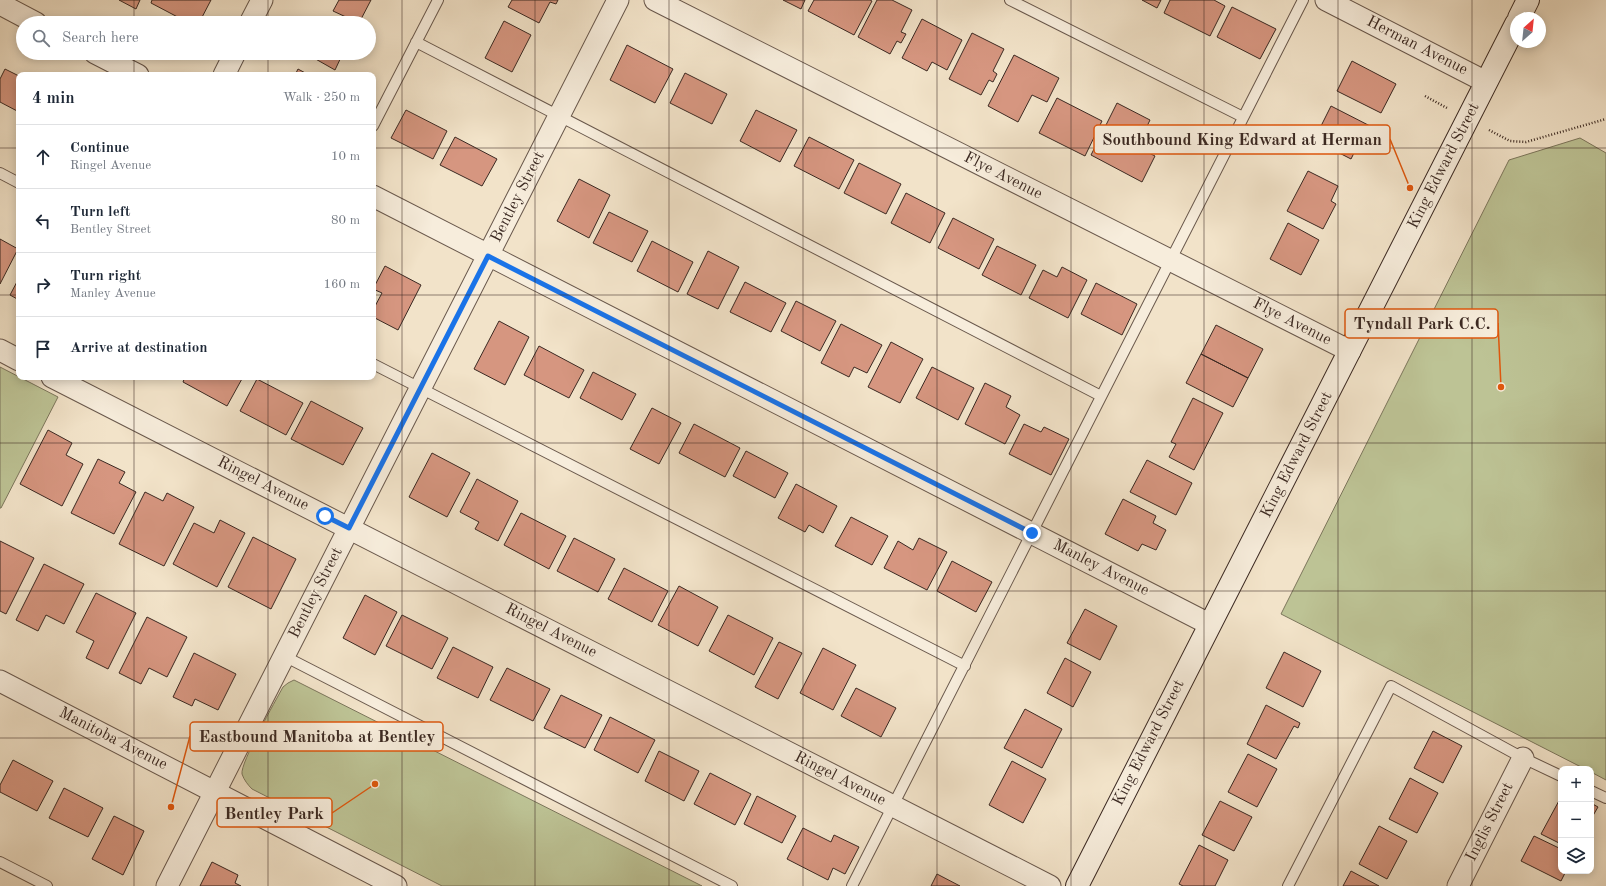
<!DOCTYPE html>
<meta charset="utf-8">
<style>
:root{--surface:#fff;--page:#f6f6f7;--text:#1f2937;--muted:#747a83;--line:#e0e1e3}
body{margin:0;font-family:"Old Standard TT",serif;background:var(--page);color:var(--text)}
.controls{position:absolute;right:12px;bottom:12px;display:grid;overflow:hidden;border-radius:8px;box-shadow:0 2px 10px #0003}
.controls button{width:36px;height:36px;display:grid;place-items:center;padding:0;border:0;border-bottom:1px solid var(--line);background:var(--surface);color:var(--text);font:20px sans-serif}
.compass{position:absolute;left:1510px;top:12px;width:36px;height:36px;border-radius:50%;background:var(--surface);box-shadow:0 2px 10px #0003;rotate:27deg}
.stop{position:absolute;width:12px;height:12px;margin:-9px;border:3px solid #1a73e8;border-radius:50%;background:#fff}
.stop.end{background:#1a73e8;border-color:#fff;box-shadow:0 1px 4px #0008}
.list{margin:0;padding:0;list-style:none}
h2{display:flex;justify-content:space-between;align-items:center;height:52px;margin:0;padding:0 16px;font-size:17px}
h2 small{font-size:13px;font-weight:400;color:var(--muted)}
.list li{display:grid;grid-template-columns:26px 1fr auto;gap:12px;align-items:center;box-sizing:border-box;height:64px;padding:0 16px;border-top:1px solid var(--line)}
.list b{display:block;font-size:15px;white-space:nowrap}
.list p{margin:0;font-size:13px;white-space:nowrap;color:var(--muted)}
.list em{font-size:13px;font-style:normal;color:var(--muted)}
.icon{flex:none;width:22px;height:22px;fill:none;stroke:currentColor;stroke-width:2;stroke-linecap:round;stroke-linejoin:round}
.map{position:relative;flex:none;width:1606px;height:886px;overflow:hidden}
.search{position:absolute;background:var(--surface);box-shadow:0 2px 10px #0003;left:16px;top:16px;width:360px;height:44px;display:flex;align-items:center;gap:10px;box-sizing:border-box;padding:0 14px;border-radius:22px;color:var(--muted);font-size:15px}
.panel{position:absolute;background:var(--surface);box-shadow:0 2px 10px #0003;left:16px;top:72px;width:360px;height:308px;border-radius:8px}
.map>svg:first-child{display:block}
</style>
<div class="map">
<svg width="1606" height="886" viewBox="0 0 1606 886">
<rect width="100%" height="100%" fill="#f2e3c9"/>
<filter id="stains"><feTurbulence type="fractalNoise" baseFrequency=".005" numOctaves="4"/><feColorMatrix values="0 0 0 0 .2 0 0 0 0 .09 0 0 0 0 .02 0 0 0 .5 -.17"/></filter>
<radialGradient id="worn" r=".72"><stop offset=".6" stop-color="#630" stop-opacity="0"/><stop offset="1" stop-color="#630" stop-opacity=".3"/></radialGradient>
<path fill="#bdc395" stroke="#7c765c" d="M1580,138L1606,153V780L1591,772V769H1585L1281,614L1509,160Z
M0,367L58,397L1,508H0Z
M294,680L300,683L702,886H442L252,789C248,785 244,780 242,774C240,763 276,700 283,687L288,683Z"/>
<path fill="#d69680" stroke="#3b2922" d="M119,0H140L136,9Z
M152,0H211L199,23H189L151,3Z
M339,0H371L359,23L333,11Z
M512,0H558L556,4L550,2L539,23L508,7Z
M783,0H805L801,9Z
M814,0H870L872,1L854,35L808,11Z
M877,0H892L912,10L901,32L906,34L901,43L897,41L890,54L858,37Z
M1142,0H1161L1157,8Z
M1170,0H1214L1225,6L1210,36L1164,13Z
M1232,7L1276,29L1260,59L1217,37Z
M323,18L333,23H320Z
M922,19L962,40L947,70L932,62L927,71L902,58Z
M504,21L531,35L512,72L485,58Z
M972,33L1004,49L993,71L997,74L993,82L989,80L981,95L949,79Z
M627,45L673,69L655,103L610,80Z
M305,53H343L335,70Z
M1014,55L1059,78L1047,102L1032,95L1018,122L988,106Z
M1352,61L1396,84L1381,113L1337,91Z
M5,69L19,76V112L0,102V79Z
M298,69L309,75H295Z
M685,73L727,94L712,124L670,103Z
M1057,98L1102,121L1085,156L1039,133Z
M1117,103L1150,120L1137,147L1155,156L1142,182L1091,155Z
M1331,106L1374,128L1362,152L1356,149L1351,159L1314,140Z
M406,110L447,131L433,159L391,138Z
M756,110L797,130L780,162L740,141Z
M455,137L497,159L482,186L440,165Z
M809,137L854,160L839,189L794,166Z
M859,163L901,184L886,214L844,193Z
M1308,171L1338,186L1331,201L1336,204L1323,229L1287,211Z
M579,179L610,195L589,238L557,221Z
M906,193L945,213L930,243L891,223Z
M609,212L648,231L632,262L593,243Z
M953,218L994,239L979,269L938,248Z
M1288,223L1319,240L1301,275L1270,259Z
M0,239L18,249L0,284Z
M652,241L693,262L678,292L637,271Z
M997,246L1036,265L1021,295L982,275Z
M708,251L739,267L718,309L687,294Z
M385,266L421,285L398,330L373,317V310L382,293L373,289Z
M1062,267L1087,280L1068,318L1029,298L1043,270L1057,277Z
M19,278V300L10,295Z
M745,282L786,303L771,332L730,312Z
M1096,283L1137,304L1122,335L1081,314Z
M796,301L836,321L820,351L781,331Z
M499,321L529,337L505,385L474,369Z
M841,324L882,345L867,373L854,367L849,377L821,363Z
M1216,325L1263,349L1248,378L1201,354Z
M891,342L923,359L900,403L868,387Z
M539,346L584,370L569,398L524,375Z
M1201,354L1248,378L1233,407L1186,383Z
M932,367L974,388L958,420L916,398Z
M593,372L636,394L622,420L580,398Z
M185,377H243L227,406L183,382Z
M257,379L303,403L286,435L240,411Z
M985,383L1011,396L1006,407L1020,415L1005,444L965,424Z
M1193,398L1223,413L1194,470L1169,457L1176,444L1171,442Z
M311,401L363,428L343,465L291,439Z
M652,408L681,423L659,464L630,449Z
M694,424L740,448L725,477L679,453Z
M1024,424L1041,432L1044,427L1069,439L1051,475L1009,454Z
M48,430L72,443L66,455L83,464L62,506L20,484Z
M746,451L788,473L775,498L733,476Z
M432,453L470,473L447,517L409,497Z
M98,459L125,472L119,483L136,492L114,534L71,513Z
M1147,460L1192,483L1176,515L1130,492Z
M477,479L518,501L498,541L475,529L479,522L460,512Z
M796,484L837,506L823,533L809,525L805,532L778,518Z
M145,492L163,501L167,493L194,507L164,566L119,544Z
M1123,499L1156,516L1153,523L1166,530L1156,550L1142,544L1138,551L1105,534Z
M521,513L566,536L549,569L504,545Z
M851,517L888,536L872,565L835,546Z
M220,520L245,533L217,587L173,564L194,523L214,533Z
M253,537L296,559L271,609L228,587Z
M574,538L615,559L598,592L557,571Z
M919,538L947,552L927,590L884,568L898,541L913,550Z
M0,541L34,558L6,614L0,611Z
M952,561L992,582L976,612L937,591Z
M44,564L84,584L64,624L46,615L38,631L16,620Z
M624,568L668,591L652,622L608,599Z
M679,586L718,607L698,646L658,625Z
M96,593L136,613L108,669L86,658L94,641L76,632Z
M365,595L397,612L375,655L343,638Z
M1085,609L1117,626L1100,660L1067,643Z
M402,615L448,638L432,669L386,646Z
M728,615L773,638L754,675L709,651Z
M147,617L187,637L167,677L149,668L141,684L119,673Z
M779,642L802,653L778,699L755,687Z
M453,647L493,667L478,698L437,678Z
M823,648L856,665L833,710L800,693Z
M1284,652L1321,671L1303,707L1266,688Z
M194,653L236,674L218,710L195,699L192,706L173,697Z
M1065,658L1091,672L1073,707L1047,693Z
M507,668L550,689L533,721L490,700Z
M856,688L896,708L881,737L841,716Z
M561,695L602,715L585,748L544,728Z
M1266,705L1300,723L1298,728L1294,726L1276,759L1247,744Z
M1025,709L1062,729L1042,768L1004,748Z
M610,717L655,740L638,773L594,750Z
M1433,731L1462,746L1443,783L1414,768Z
M659,751L699,771L684,801L645,781Z
M1248,754L1277,769L1257,807L1228,792Z
M13,760L53,781L37,811L0,792V785Z
M1012,761L1046,779L1023,823L989,805Z
M710,773L751,794L735,825L694,804Z
M1410,778L1438,793L1417,833L1389,819Z
M64,788L103,808L88,837L49,818Z
M757,796L796,816L782,843L744,824Z
M1561,797V844L1541,834Z
M1220,801L1252,817L1234,851L1202,835Z
M1591,803L1598,807L1591,819Z
M114,816L144,831L123,875L92,859Z
M1379,826L1407,841L1387,879L1359,864Z
M803,828L831,842L834,835L859,847L845,874L833,868L828,880L787,859Z
M1534,836L1561,849V871H1566L1561,881L1521,861Z
M1199,845L1228,860L1215,886H1183L1179,884Z
M212,862L238,875L235,883L241,886H200Z
M1351,871L1379,886H1343Z
M937,874L960,886H931Z"/>
<g fill="none" stroke-linecap="round" stroke-linejoin="round">
<g stroke="#69584c" stroke-width="12">
<path id="lane" d="M1010,0L1243,117
M416,42L1101,396
M373,126L438,0
M0,173L19,183
M373,364L965,666
M284,656L732,886
M1591,791L1606,798
M0,862L47,886
M852,886L1303,0
M1288,886L1391,686L1523,758L1561,776"/>
</g>
<g stroke="#69584c" stroke-width="23">
<path id="street" d="M655,0L1350,351
M1326,0L1486,82
M0,4L36,23
M250,23L262,0
M95,53L138,75
M224,75L235,53
M373,196L1209,624
M0,350L19,360
M52,377L1050,886
M0,681L396,886
M167,886L618,0
M1458,886L1523,758"/>
</g>
<g stroke="#3b2922" stroke-width="24">
<path id="secondary" d="M1519,18L1528,0
M1077,886L1516,24"/>
</g>
<path stroke="#3b2922" stroke-width="2.5" stroke-dasharray="1 2" stroke-linecap="butt" d="M1425,96L1447,108
M1489,130L1510,141L1526,142L1606,119"/>
<use href="#lane" stroke="#f7eddc" stroke-width="10"/>
<use href="#street" stroke="#f7eddc" stroke-width="21"/>
<use href="#secondary" stroke="#f7eddc" stroke-width="22"/>
</g>
<g fill="none" stroke-linecap="round" stroke-linejoin="round">
<path stroke="#1a73e8" stroke-width="5" d="M325,516L349,528L488,256L1032,533"/>
</g>
<path fill="none" stroke="#3b2922" stroke-width="1" stroke-opacity="0.55" d="M134,0V23M268,0V23M402,0V886M535,0V886M669,0V886M803,0V886M937,0V886M1071,0V886M1204,0V886M1338,0V886M1472,0V886M134,53V75M268,53V75M0,148H19M373,148H1606M0,295H19M373,295H1606M134,377V886M268,377V886M0,443H1606M0,591H1606M0,738H1606"/>
<g text-anchor="middle" dominant-baseline="central" stroke-width="3.5" stroke-linejoin="round" paint-order="stroke">
<g font-size="16" fill="#3b2922" stroke="#f7eddc">
<text transform="translate(1417 46) rotate(27)">Herman Avenue</text>
<text transform="translate(1444 166) rotate(-63)">King Edward Street</text>
<text transform="translate(1003 176) rotate(27)">Flye Avenue</text>
<text transform="translate(518 197) rotate(-63)">Bentley Street</text>
<text transform="translate(1292 322) rotate(27)">Flye Avenue</text>
<text transform="translate(1297 455) rotate(-63)">King Edward Street</text>
<text transform="translate(263 484) rotate(27)">Ringel Avenue</text>
<text transform="translate(1101 568) rotate(27)">Manley Avenue</text>
<text transform="translate(316 593) rotate(-63)">Bentley Street</text>
<text transform="translate(551 631) rotate(27)">Ringel Avenue</text>
<text transform="translate(113 739) rotate(27)">Manitoba Avenue</text>
<text transform="translate(1149 743) rotate(-63)">King Edward Street</text>
<text transform="translate(840 779) rotate(27)">Ringel Avenue</text>
<text transform="translate(1490 822) rotate(-63)">Inglis Street</text>
</g>
</g>
<path fill="none" stroke="#df570d" stroke-width="1.5" d="M1410 188L1390 139M1501 387L1498 323M171 807L190 736M375 784L332 813"/>
<g fill="#df570d" stroke="#f7eddc" stroke-width="1.5">
<circle cx="1410" cy="188" r="4"/>
<circle cx="1501" cy="387" r="4"/>
<circle cx="171" cy="807" r="4"/>
<circle cx="375" cy="784" r="4"/>
</g>
<g fill="#f7eddc" stroke="#df570d" stroke-width="1.5">
<rect x="1094" y="125" width="296" height="29" rx="4"/>
<rect x="1345" y="309" width="153" height="29" rx="4"/>
<rect x="190" y="722" width="253" height="29" rx="4"/>
<rect x="217" y="798" width="115" height="29" rx="4"/>
</g>
<g font-size="17" text-anchor="middle" font-weight="bold" fill="#3b2922">
<text x="1242" y="145">Southbound King Edward at Herman</text>
<text x="1422" y="329">Tyndall Park C.C.</text>
<text x="317" y="742">Eastbound Manitoba at Bentley</text>
<text x="274" y="819">Bentley Park</text>
</g>
<rect width="100%" height="100%" filter="url(#stains)"/>
<rect width="100%" height="100%" fill="url(#worn)"/>
</svg>
<div class="controls">
<button>+</button>
<button>−</button>
<button><svg class="icon" aria-label="layers" viewBox="0 0 24 24"><path d="M12 4l9 5-9 5-9-5zM3 14l9 5 9-5"/></svg></button>
</div>
<svg class="compass" viewBox="-18 -18 36 36"><path d="M0-13l5 13h-10z" fill="#e53935"/><path d="M0 13l5-13h-10z" fill="#747a83"/></svg>
<div class="stop" style="left:325px;top:516px"></div>
<div class="stop end" style="left:1032px;top:533px"></div>
<div class="search"><svg class="icon" aria-label="search" viewBox="0 0 24 24"><circle cx="10" cy="10" r="6"/><path d="M15 15l6 6"/></svg>Search here</div>
<section class="panel">
<h2>4 min<small>Walk · 250 m</small></h2>
<ul class="list">
<li><svg class="icon" aria-label="ahead" viewBox="0 0 24 24"><path d="M12 20V5M6 11l6-6 6 6"/></svg><div><b>Continue</b><p>Ringel Avenue</p></div><em>10 m</em></li>
<li><svg class="icon" aria-label="left" viewBox="0 0 24 24"><path d="M17 20v-9H6M10 6l-5 5 5 5"/></svg><div><b>Turn left</b><p>Bentley Street</p></div><em>80 m</em></li>
<li><svg class="icon" aria-label="right" viewBox="0 0 24 24"><path d="M7 20v-9h11M14 6l5 5-5 5"/></svg><div><b>Turn right</b><p>Manley Avenue</p></div><em>160 m</em></li>
<li><svg class="icon" aria-label="arrive" viewBox="0 0 24 24"><path d="M6 21V4h12l-3 4 3 4H6"/></svg><div><b>Arrive at destination</b></div></li>
</ul>
</section>
</div>
